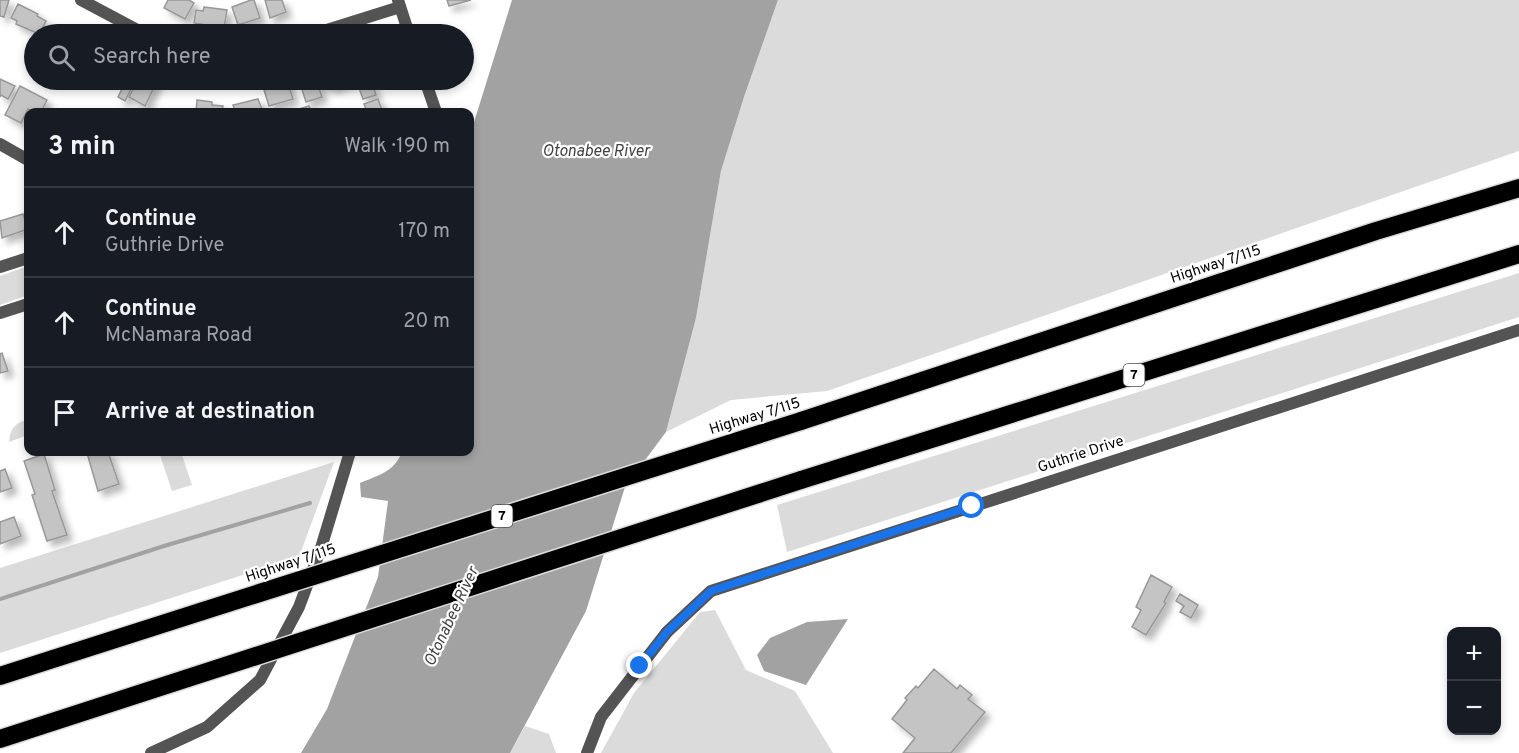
<!DOCTYPE html>
<meta charset="utf-8">
<style>
:root{--surface:#171b24;--page:#20242c;--text:#f1f3f6;--muted:#9ea1a6;--line:#363941}
body{margin:0;font-family:Overpass,sans-serif;background:var(--page);color:var(--text)}
.controls{position:absolute;right:18px;bottom:18px;display:grid;overflow:hidden;border-radius:12px;box-shadow:0 3px 9px #0003}
.controls button{width:54px;height:54px;display:grid;place-items:center;padding:0;border:0;border-bottom:2px solid var(--line);background:var(--surface);color:var(--text);font:30px sans-serif}
.stop{position:absolute;width:18px;height:18px;margin:-14px;border:4px solid #1a73e8;border-radius:50%;background:#fff}
.stop.end{background:#1a73e8;border-color:#fff;box-shadow:0 2px 6px #0008}
.list{margin:0;padding:0;list-style:none}
h2{display:flex;justify-content:space-between;align-items:center;height:78px;margin:0;padding:0 24px;font-size:26px}
h2 small{font-size:20px;font-weight:400;color:var(--muted)}
.list li{display:grid;grid-template-columns:39px 1fr auto;gap:18px;align-items:center;box-sizing:border-box;height:90px;padding:0 24px;border-top:2px solid var(--line)}
.list b{display:block;font-size:22px;white-space:nowrap}
.list p{margin:0;font-size:20px;white-space:nowrap;color:var(--muted)}
.list em{font-size:20px;font-style:normal;color:var(--muted)}
.icon{flex:none;width:33px;height:33px;fill:none;stroke:currentColor;stroke-width:2;stroke-linecap:round;stroke-linejoin:round}
.map{position:relative;flex:none;width:1519px;height:753px;overflow:hidden}
.search{position:absolute;background:var(--surface);box-shadow:0 3px 9px #0003;left:24px;top:24px;width:450px;height:66px;display:flex;align-items:center;gap:15px;box-sizing:border-box;padding:0 21px;border-radius:33px;color:var(--muted);font-size:22px}
.panel{position:absolute;background:var(--surface);box-shadow:0 3px 9px #0003;left:24px;top:108px;width:450px;height:348px;border-radius:12px}
.map>svg:first-child{display:block}
</style>
<div class="map">
<svg width="1519" height="753" viewBox="0 0 1519 753">
<defs>
<filter id="shadow"><feDropShadow dx="5.5" dy="5.5" stdDeviation="3" flood-color="#0004"/></filter>
</defs>
<rect width="100%" height="100%" fill="#fff"/>
<path fill="#dbdbdb" d="M778,0H1519V151L827,391L731,400L666,432L696,318L721,171L744,97Z
M28,266V295L0,305V276Z
M1519,273V317L787,552L777,505Z
M28,420V435L9,442C10,429 15,422 28,420Z
M159,452H181L192,485L172,491Z
M334,462L299,557L0,653V568Z
M715,610L746,670L795,691L833,753H601L634,693L700,612Z
M525,726L549,734L556,753H510Z"/>
<path fill="#a2a2a2" d="M512,0H778L744,97L721,171L696,318L666,432L625,487L586,611L510,753H301L327,709L378,577L388,501L361,497L360,483C379,475 394,472 402,452H470V135Z
M848,619L806,685L764,671L757,655L770,638L807,622Z"/>
<g fill="none" stroke-linecap="round" stroke-linejoin="round">
<path stroke="#a2a2a2" stroke-width="4" d="M0,599L164,546L310,503"/>
</g>
<path fill="#c4c4c4" stroke="#989898" stroke-width="1.5" filter="url(#shadow)" d="M0,0H9L4,17L0,16Z
M168,0H189L194,3L185,19L164,8Z
M251,0H254L260,18L238,25L232,7Z
M265,0H282L286,12L270,18Z
M447,0H471L449,6Z
M18,4L38,14L37,16L46,21L39,34L16,24L17,21L11,18Z
M204,7L227,10L224,28L194,23L196,10L203,11Z
M0,79L15,86L8,99L1,95L0,97Z
M138,80H153L157,81L145,106L129,97Z
M287,80L293,99L269,106L264,90L272,88L270,84Z
M299,80H316L322,97L306,102Z
M320,80H352V81L330,88L328,83L322,86Z
M125,83L132,87L125,101L118,97Z
M372,83L376,95L363,99L359,88Z
M20,86L47,100L41,112H35L28,109L21,123L5,115Z
M258,99L263,112H235L233,105Z
M378,99L382,110L367,112L364,104Z
M197,100L212,102V105L223,106L222,112H196Z
M309,106L312,112H300L299,109Z
M23,214L28,229L2,238L0,221Z
M2,353L8,371L0,373V354Z
M89,452H108L119,484L98,491L87,453Z
M44,454L55,490L52,491L67,535L47,541L32,495L35,494L24,461Z
M5,469L12,488L0,492V471Z
M14,517L21,536L0,544V522Z
M1151,575L1172,587L1164,602L1166,603L1146,635L1132,627L1141,610L1136,607Z
M1180,594L1198,605L1191,618L1180,612L1184,606L1176,601Z
M934,669L957,689L960,685L972,695L968,699L985,712L951,753H903L915,738L892,719L907,700L905,698L916,686L918,688Z"/>
<g fill="none" stroke-linecap="round" stroke-linejoin="round">
<g stroke="#dbdbdb" stroke-width="21">
<path id="motorway" d="M801,421L1376,231L1519,188
M801,480L1519,254
M0,676L203,611
M0,739L188,678"/>
</g>
<path stroke="#545454" stroke-width="12" d="M81,0L145,34
M314,34L400,7
M0,144L28,160
M0,267L28,258
M587,753L601,717L667,632"/>
<path stroke="#545454" stroke-width="12" d="M398,0L409,34
M425,80L436,112
M0,313L28,304
M667,632L711,591L1519,330
M151,753L207,727L260,680L299,607L321,548L350,452"/>
<use href="#motorway" stroke="#000" stroke-width="18"/>
<g stroke="#dbdbdb" stroke-width="21" stroke-linecap="butt">
<path id="motorway-bridge" d="M203,611L801,421
M188,678L801,480"/>
</g>
<use href="#motorway-bridge" stroke="#000" stroke-width="18"/>
</g>
<g fill="none" stroke-linecap="round" stroke-linejoin="round">
<path stroke="#1a73e8" stroke-width="8" d="M640,666L667,632L711,591L972,506"/>
</g>
<g text-anchor="middle" dominant-baseline="central" stroke-width="4.5" stroke-linejoin="round" paint-order="stroke">
<g fill="#fff" stroke="#4c4c4c" stroke-width="1.5">
<rect x="1123.5" y="364" width="21" height="22" rx="4.5"/>
<rect x="491.5" y="505" width="21" height="22" rx="4.5"/>
</g>
<g font-size="14" font-weight="bold" fill="#000">
<text x="1134" y="375">7</text>
<text x="502" y="516">7</text>
</g>
<g font-size="15" fill="#000" stroke="#fff">
<text transform="translate(1216 265) rotate(-18)">Highway 7/115</text>
<text transform="translate(755 417) rotate(-17)">Highway 7/115</text>
<text transform="translate(1081 455) rotate(-18)">Guthrie Drive</text>
<text transform="translate(291 564) rotate(-18)">Highway 7/115</text>
</g>
<g font-size="16" font-style="italic" fill="#434343" stroke="#fff">
<text x="596" y="152">Otonabee River</text>
<text transform="translate(452 617) rotate(-65)">Otonabee River</text>
</g>
</g>
</svg>
<div class="controls">
<button>+</button>
<button>−</button>
</div>
<div class="stop" style="left:972px;top:506px"></div>
<div class="stop end" style="left:640px;top:666px"></div>
<div class="search"><svg class="icon" aria-label="search" viewBox="0 0 24 24"><circle cx="10" cy="10" r="6"/><path d="M15 15l6 6"/></svg>Search here</div>
<section class="panel">
<h2>3 min<small>Walk · 190 m</small></h2>
<ul class="list">
<li><svg class="icon" aria-label="ahead" viewBox="0 0 24 24"><path d="M12 20V5M6 11l6-6 6 6"/></svg><div><b>Continue</b><p>Guthrie Drive</p></div><em>170 m</em></li>
<li><svg class="icon" aria-label="ahead" viewBox="0 0 24 24"><path d="M12 20V5M6 11l6-6 6 6"/></svg><div><b>Continue</b><p>McNamara Road</p></div><em>20 m</em></li>
<li><svg class="icon" aria-label="arrive" viewBox="0 0 24 24"><path d="M6 21V4h12l-3 4 3 4H6"/></svg><div><b>Arrive at destination</b></div></li>
</ul>
</section>
</div>
